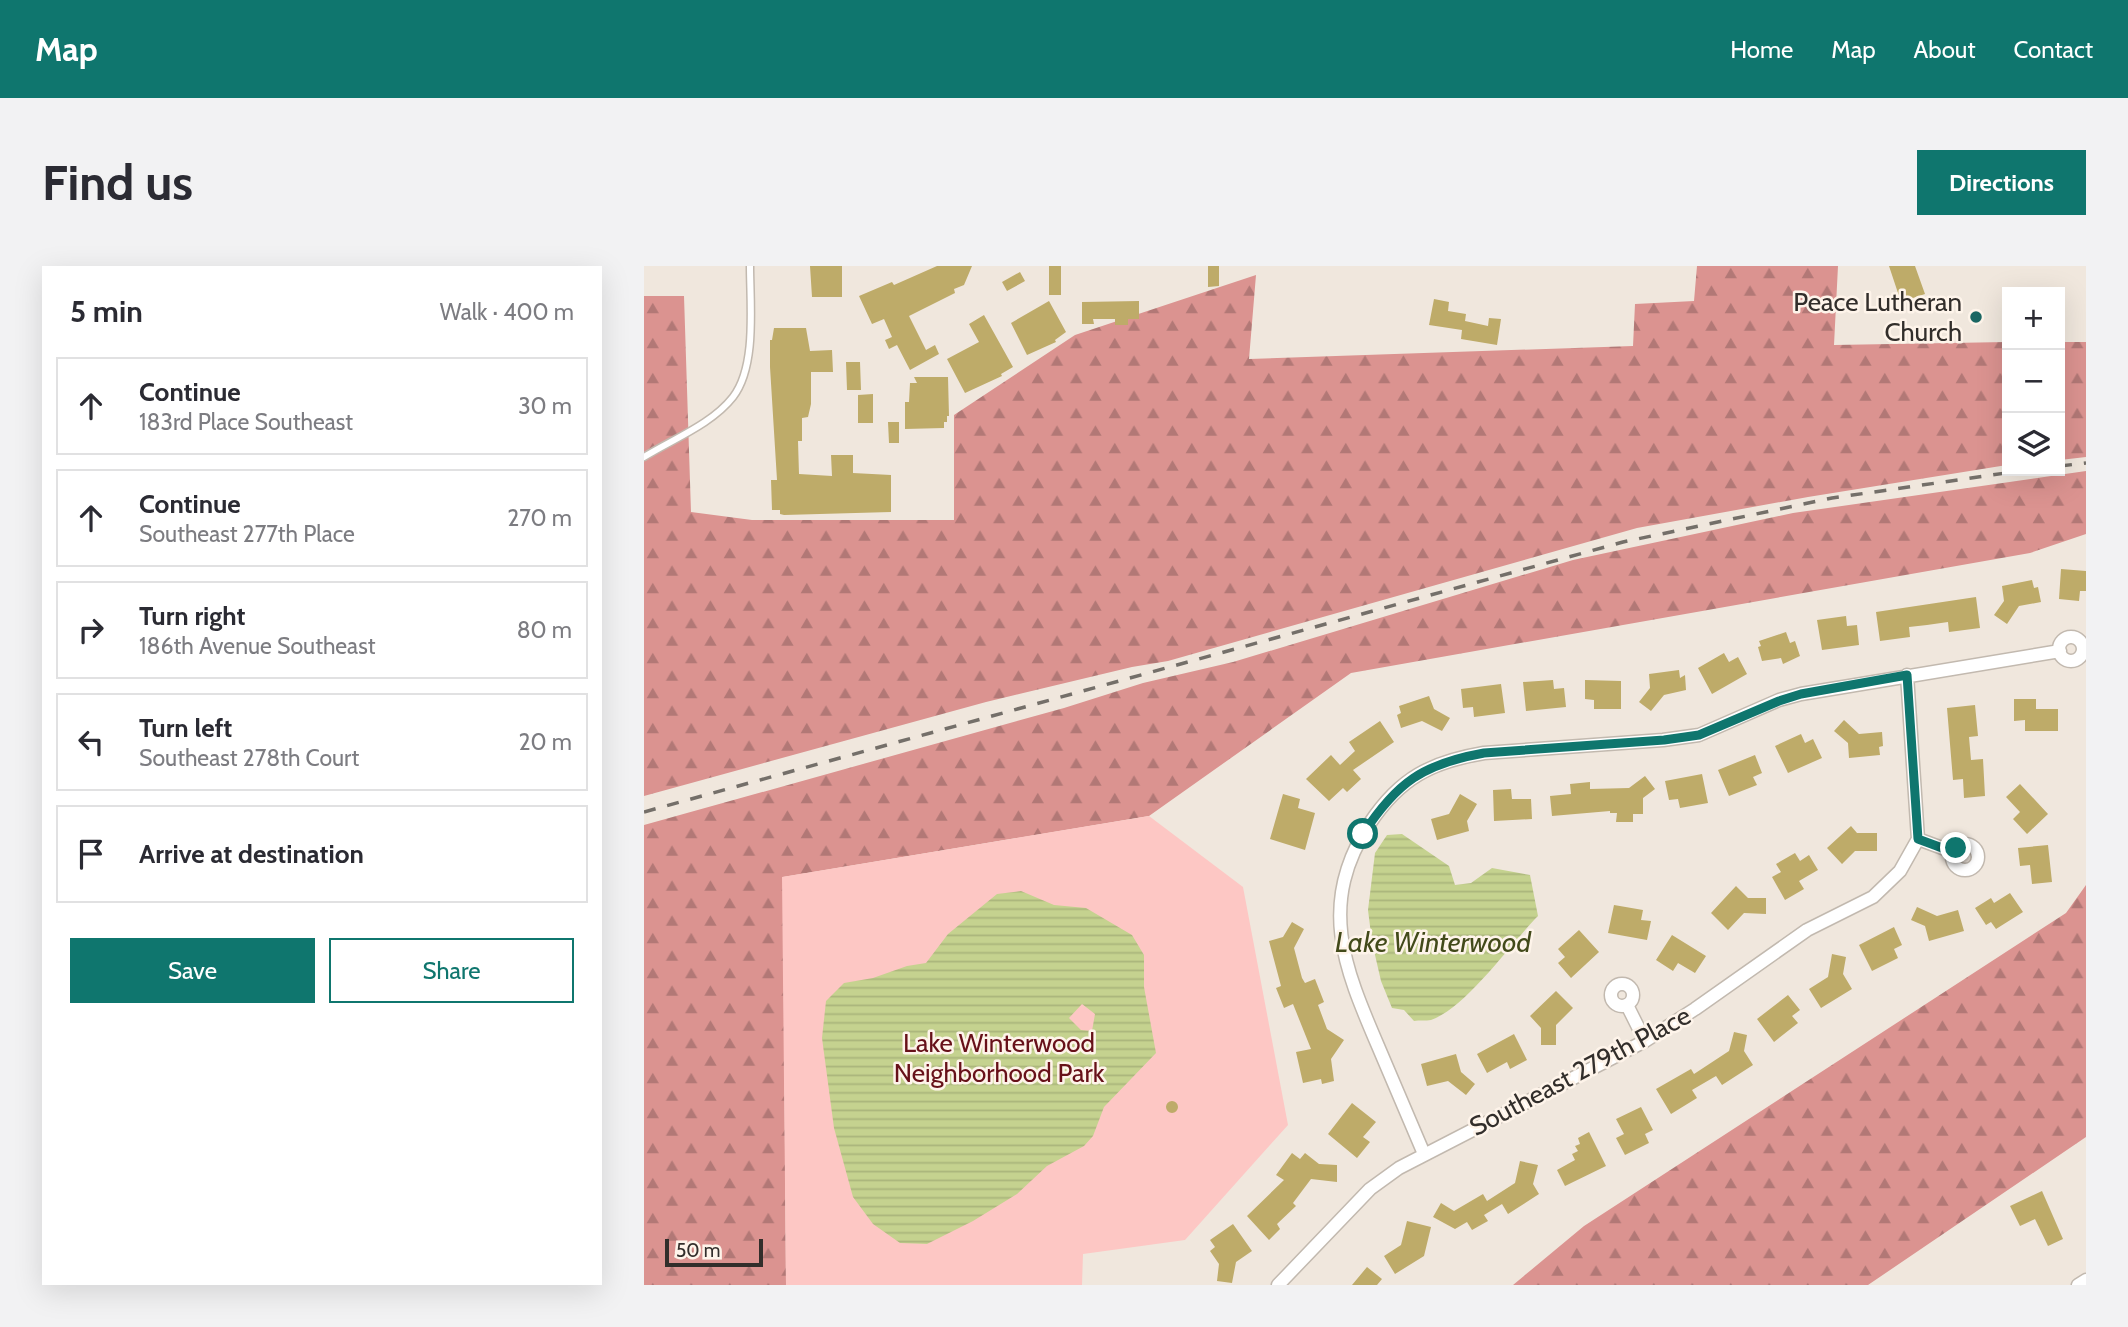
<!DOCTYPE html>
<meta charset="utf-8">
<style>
:root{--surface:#fff;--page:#f2f2f3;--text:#2b2b33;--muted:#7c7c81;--line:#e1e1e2;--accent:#0f766e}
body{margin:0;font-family:Cabin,sans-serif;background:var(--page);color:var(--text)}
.controls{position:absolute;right:21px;top:21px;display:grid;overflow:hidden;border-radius:0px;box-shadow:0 7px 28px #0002}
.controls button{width:63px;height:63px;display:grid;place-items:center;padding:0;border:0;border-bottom:2px solid var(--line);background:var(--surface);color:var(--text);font:35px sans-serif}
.scale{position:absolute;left:21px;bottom:18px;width:98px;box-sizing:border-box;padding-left:7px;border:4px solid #322e2b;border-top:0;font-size:19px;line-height:24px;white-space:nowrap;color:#322e2b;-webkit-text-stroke:5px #fef4ea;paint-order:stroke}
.stop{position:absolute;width:21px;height:21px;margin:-16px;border:5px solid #0f766e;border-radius:50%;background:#fff}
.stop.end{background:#0f766e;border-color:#fff;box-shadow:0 2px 7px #0008}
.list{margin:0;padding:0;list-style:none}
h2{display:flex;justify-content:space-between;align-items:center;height:91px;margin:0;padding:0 28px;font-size:30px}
h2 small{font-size:23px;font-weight:400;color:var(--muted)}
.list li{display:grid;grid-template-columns:46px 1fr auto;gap:21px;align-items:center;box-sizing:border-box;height:98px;margin:0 14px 14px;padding:0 14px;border:2px solid var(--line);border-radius:0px}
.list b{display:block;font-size:26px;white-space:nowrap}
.list p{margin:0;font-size:23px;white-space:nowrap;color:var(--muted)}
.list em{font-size:23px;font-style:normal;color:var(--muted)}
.actions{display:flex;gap:14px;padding:21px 28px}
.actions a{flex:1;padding:16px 0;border:2px solid var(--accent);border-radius:0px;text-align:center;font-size:24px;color:var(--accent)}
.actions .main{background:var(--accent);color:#fff}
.icon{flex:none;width:38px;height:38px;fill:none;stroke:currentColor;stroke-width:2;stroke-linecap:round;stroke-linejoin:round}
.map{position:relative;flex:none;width:1442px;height:1019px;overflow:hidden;border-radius:0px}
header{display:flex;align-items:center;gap:42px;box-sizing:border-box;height:98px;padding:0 35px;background:var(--accent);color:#fff}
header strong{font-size:33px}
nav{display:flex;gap:38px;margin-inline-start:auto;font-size:24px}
.intro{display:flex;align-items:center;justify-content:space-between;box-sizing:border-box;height:168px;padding:0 42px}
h1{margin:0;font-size:49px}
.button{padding:18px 32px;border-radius:0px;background:var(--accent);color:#fff;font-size:24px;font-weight:700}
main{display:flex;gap:42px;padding:0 42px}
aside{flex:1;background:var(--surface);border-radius:0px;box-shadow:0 7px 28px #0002}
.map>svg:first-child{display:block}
</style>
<header>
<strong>Map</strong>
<nav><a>Home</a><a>Map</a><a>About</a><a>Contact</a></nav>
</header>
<div class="intro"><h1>Find us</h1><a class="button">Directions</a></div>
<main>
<aside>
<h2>5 min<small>Walk · 400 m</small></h2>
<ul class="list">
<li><svg class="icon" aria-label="ahead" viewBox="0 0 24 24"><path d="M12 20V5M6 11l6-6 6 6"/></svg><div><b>Continue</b><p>183rd Place Southeast</p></div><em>30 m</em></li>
<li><svg class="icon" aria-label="ahead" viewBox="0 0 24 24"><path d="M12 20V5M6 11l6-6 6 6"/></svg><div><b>Continue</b><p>Southeast 277th Place</p></div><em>270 m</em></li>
<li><svg class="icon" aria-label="right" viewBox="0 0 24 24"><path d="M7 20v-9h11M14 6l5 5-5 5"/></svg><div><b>Turn right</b><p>186th Avenue Southeast</p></div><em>80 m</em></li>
<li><svg class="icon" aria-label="left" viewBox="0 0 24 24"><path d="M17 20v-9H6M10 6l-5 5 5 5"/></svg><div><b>Turn left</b><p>Southeast 278th Court</p></div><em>20 m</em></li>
<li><svg class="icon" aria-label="arrive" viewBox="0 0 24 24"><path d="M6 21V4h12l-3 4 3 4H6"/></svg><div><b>Arrive at destination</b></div></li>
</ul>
<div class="actions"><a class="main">Save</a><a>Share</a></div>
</aside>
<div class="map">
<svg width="1442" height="1019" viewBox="0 0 1442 1019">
<defs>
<pattern id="forest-firs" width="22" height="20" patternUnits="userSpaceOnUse" patternTransform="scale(1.75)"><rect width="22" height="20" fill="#db9390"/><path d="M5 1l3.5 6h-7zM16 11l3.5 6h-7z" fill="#b27876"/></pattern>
<pattern id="water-rules" width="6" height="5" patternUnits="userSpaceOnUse" patternTransform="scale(1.75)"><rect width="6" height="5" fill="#c5d28f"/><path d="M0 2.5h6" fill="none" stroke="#aab57c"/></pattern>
</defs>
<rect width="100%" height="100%" fill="#f0e7dd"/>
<path fill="url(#forest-firs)" d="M1053,0H1194L1190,79L1363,76V199L1164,231L993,262L524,395L488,401L342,436L0,530V30H40L47,246L108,254H310V149L431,69L612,9L605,93L989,80L991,38L1050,35Z
M1416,76H1442V191L1416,194Z
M1442,205V268L1386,287L707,407L505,550L139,611L142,1019H0V559L420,442L499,417L589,396L929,294L1149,247Z
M1442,619V871L1224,1019H869L940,960L1422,647Z"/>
<path fill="#fdc7c4" d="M505,550L599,621L644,859L541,974L439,988L438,1019H142L138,611Z"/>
<path fill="url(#water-rules)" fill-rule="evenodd" d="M758,568L805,600L811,619L827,617L848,602L886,609L894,650C867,677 822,742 787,754C782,755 775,754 770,755L760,744L748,742L737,715L728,676L724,644L731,587L743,569Z
M377,625L410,639L442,642L488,669L500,689V721L512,787L460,841L449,870L440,880L403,900L373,928L329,955L283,978L256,977L229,958L209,931L190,862L178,772L182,735L200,717L229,712L263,700L282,697L304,668L353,628ZM438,738L451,748L448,765L437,764L425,752Z"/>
<path fill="#beab69" d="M166,0H198V31H168Z
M293,0H328L320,19L310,23L311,27L265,50L282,84L291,79L295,88L266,104L253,79L245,83L241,74L248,71L240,53L228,58L215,30L248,16L250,19Z
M405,0H417V29H405Z
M564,0H575V20L564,21Z
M1245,0H1271L1281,28L1257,36Z
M376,6L381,15L363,25L358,16Z
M790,33L805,36L804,45L822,48L821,55L844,60L845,52L857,53L853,79L817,73L818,64L785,59Z
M405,35L422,66L411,74L412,76L383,89L367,57Z
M495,35V53H484V59H471V53H449L450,58H438V36Z
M340,49L369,101L357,108L358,110L321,127L303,93L335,76L325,58Z
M130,62H162L166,85L188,84L189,106H167V138L164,151L158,152V175H154L155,208L188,210L187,189H209V207L247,209V246L140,249L136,248V244H128L127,214H133L126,101V74H128Z
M202,96H216L217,124H203Z
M270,111H304L305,150H303V156H300V162L261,163V136H265L266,117H273Z
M229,128V157H214V129Z
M244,156H255V177H245Z
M1417,303L1442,305V325H1436L1435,335L1415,333Z
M1388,314L1390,322L1394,321L1397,336L1375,340L1363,358L1350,349L1360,335L1358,320Z
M1332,331L1336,362L1305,366L1304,356L1283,359L1265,361L1266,371L1236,375L1232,346Z
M1202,350L1203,360L1213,359L1215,379L1178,384L1173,354Z
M1142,366L1146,377L1151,375L1156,390L1139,398L1137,392L1118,395L1114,381L1117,380L1115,375Z
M1080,387L1085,396L1094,391L1103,408L1068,428L1054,402Z
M1035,404L1036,412L1041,409L1042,424L1020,429L1007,445L995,436L1006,422L1005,408Z
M909,414L910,423L920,422L922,441L882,445L879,416Z
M941,414L977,415V443H950V434L941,433Z
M857,418L861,447L830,451L829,441L819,442L817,423Z
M785,430L790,443L806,452L798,465L778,455L757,462L753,449L757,447L755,440Z
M1370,433H1392V443H1414V465H1381V454L1370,455Z
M1331,439L1334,470L1325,471L1327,494L1339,493L1341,530L1320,532L1319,513L1309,514L1303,442Z
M1200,454L1215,468L1238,466L1239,480L1235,481L1236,489L1205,492L1204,477L1190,465Z
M736,455L750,476L709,504L717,513L703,526L699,522L685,535L662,513L687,489L696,499L711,485L705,476Z
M1157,468L1161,477L1169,473L1178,492L1144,507L1131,480Z
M1111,489L1118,507L1109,511L1113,519L1085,530L1074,504Z
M1058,508L1064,537L1036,542L1034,533L1025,534L1021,515Z
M1001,510L1011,523L999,532V548H989V556H972L973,547H966V545L908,550L906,530L927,528L926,518L946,516V523L985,522Z
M1376,518L1404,548L1383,568L1369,553L1376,546L1362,531Z
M867,523L868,533H887L888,553L850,555L849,524Z
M639,528L656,533L654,542L671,547L661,584L626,573Z
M816,528L833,538L823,555L825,565L793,574L787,553L805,548Z
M1207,560L1213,567H1233V585H1211L1198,598L1183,582Z
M1404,579L1408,616L1388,618L1386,599L1376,600L1374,582Z
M1151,587L1156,595L1165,589L1174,604L1155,615L1160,623L1141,634L1128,611L1137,606L1132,598Z
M1092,620L1104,632H1122V648L1100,647L1084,664L1067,647Z
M1366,627L1379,646L1352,663L1347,656L1342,659L1331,642L1347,632L1350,637Z
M970,639L999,644L997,654L1007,655L1003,674L964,667Z
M1273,641L1293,650L1314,644L1320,665L1285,675L1281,660L1267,654Z
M648,656L660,663L650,682L658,712L661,717L671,713L680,736L674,739L683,763L700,774L687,793L690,815L678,818L677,813L659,817L652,786L667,783L649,738L640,742L632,722L637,720L625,675L639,671Z
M1250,661L1258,679L1250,683L1254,692L1228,705L1215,679Z
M935,664L955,686L927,712L914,697L921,691L914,683Z
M1028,669L1062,690L1051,707L1034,697L1029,705L1012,694Z
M1188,688L1202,691L1199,708L1208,723L1177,742L1165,723L1184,711Z
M912,725L929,742L912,759V779H897V762L886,750Z
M1144,729L1156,744L1148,750L1154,757L1130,776L1113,753Z
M1090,766L1103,769L1100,785L1109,799L1078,819L1072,810L1048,824L1053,832L1027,848L1012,823L1047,803L1050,808L1085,785Z
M870,768L883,794L866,803L863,796L843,807L833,788Z
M812,788L817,806L831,818L822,829L804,815L783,820L777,798Z
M522 841a6 6 0 1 1 12 0a6 6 0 1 1-12 0Z
M708,837L732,856L719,871L726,876L713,892L684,868Z
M997,841L1009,864L1001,868L1005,877L981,889L972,872L980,868L972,853Z
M945,866L962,900L921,920L913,904L931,894L928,888L934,885L931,880L936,878L934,872Z
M648,887L656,893L661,887L675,898L693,899V916L667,913L649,937L652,940L633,958L636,963L625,974L603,950L640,914L632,909Z
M876,895L894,899L889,918L895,928L864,948L858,938L840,949L844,955L828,964L823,956L811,963L789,951L797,937L810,945L839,928L843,935L871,917Z
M1398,925L1419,973L1404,980L1391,953L1376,960L1366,940Z
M763,955L787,961L780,990L751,1008L740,990L757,979Z
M589,958L608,985L592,996L588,1017L573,1015L575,998L566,985L571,981L566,974Z
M723,1001L738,1013L733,1019H708Z"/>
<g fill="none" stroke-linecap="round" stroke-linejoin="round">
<g stroke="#c2b9af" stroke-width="9">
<path id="service" d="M0,191C29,173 68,158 89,131C113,100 106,38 106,0"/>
</g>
<g stroke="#c2b9af" stroke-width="15">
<path id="minor" d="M1415 383a12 12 0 1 1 24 0a12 12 0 1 1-24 0Z
M1263,409L1274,573
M1274,573L1309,586
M1308 591a13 13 0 1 1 26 0a13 13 0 1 1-26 0Z
M967 729a11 11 0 1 1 22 0a11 11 0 1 1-22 0Z
M983,739L1001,775
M780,888C765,852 749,816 734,780C700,701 673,637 726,557C756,512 787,496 840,487L1019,474L1055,469L1135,434L1157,428L1416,385
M634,1019L726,923L755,902L1001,775L1051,743L1163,664L1229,631L1256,605L1274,573
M1434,1019L1442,1014"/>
</g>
<use href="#service" stroke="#fff" stroke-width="6"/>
<use href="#minor" stroke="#fff" stroke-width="12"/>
<path stroke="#746f69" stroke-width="3.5" stroke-dasharray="12 12" stroke-linecap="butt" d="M1416,200L1442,197
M0,546L979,276L1188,232L1376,205"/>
</g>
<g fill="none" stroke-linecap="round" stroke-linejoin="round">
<path stroke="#0f766e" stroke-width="9" d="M719,568C753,516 779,498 840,487L1020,474L1055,469L1135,435L1157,428L1263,409L1274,573L1309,586L1312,582"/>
</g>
<circle fill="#1b6763" stroke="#fef4ea" stroke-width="2.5" cx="1332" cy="51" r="7"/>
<g text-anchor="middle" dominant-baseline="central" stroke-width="5" stroke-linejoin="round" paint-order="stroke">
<g font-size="26" fill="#322e2b" stroke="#fef4ea" text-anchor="end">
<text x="1318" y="36">Peace Lutheran<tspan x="1318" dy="30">Church</tspan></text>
</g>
<g font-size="26" fill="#671119" stroke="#fef4ea">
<text x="355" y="777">Lake Winterwood<tspan x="355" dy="30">Neighborhood Park</tspan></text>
</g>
<g font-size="26" fill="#322e2b" stroke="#fef4ea">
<text transform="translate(936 805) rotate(-28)">Southeast 279th Place</text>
</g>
<g font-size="28" font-style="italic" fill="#424a1a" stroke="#fef4ea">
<text x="789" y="676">Lake Winterwood</text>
</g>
</g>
</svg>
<div class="controls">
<button>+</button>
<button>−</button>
<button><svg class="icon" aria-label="layers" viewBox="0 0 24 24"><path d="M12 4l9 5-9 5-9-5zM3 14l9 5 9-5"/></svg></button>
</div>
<div class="scale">50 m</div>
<div class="stop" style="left:719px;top:568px"></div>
<div class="stop end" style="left:1312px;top:582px"></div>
</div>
</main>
